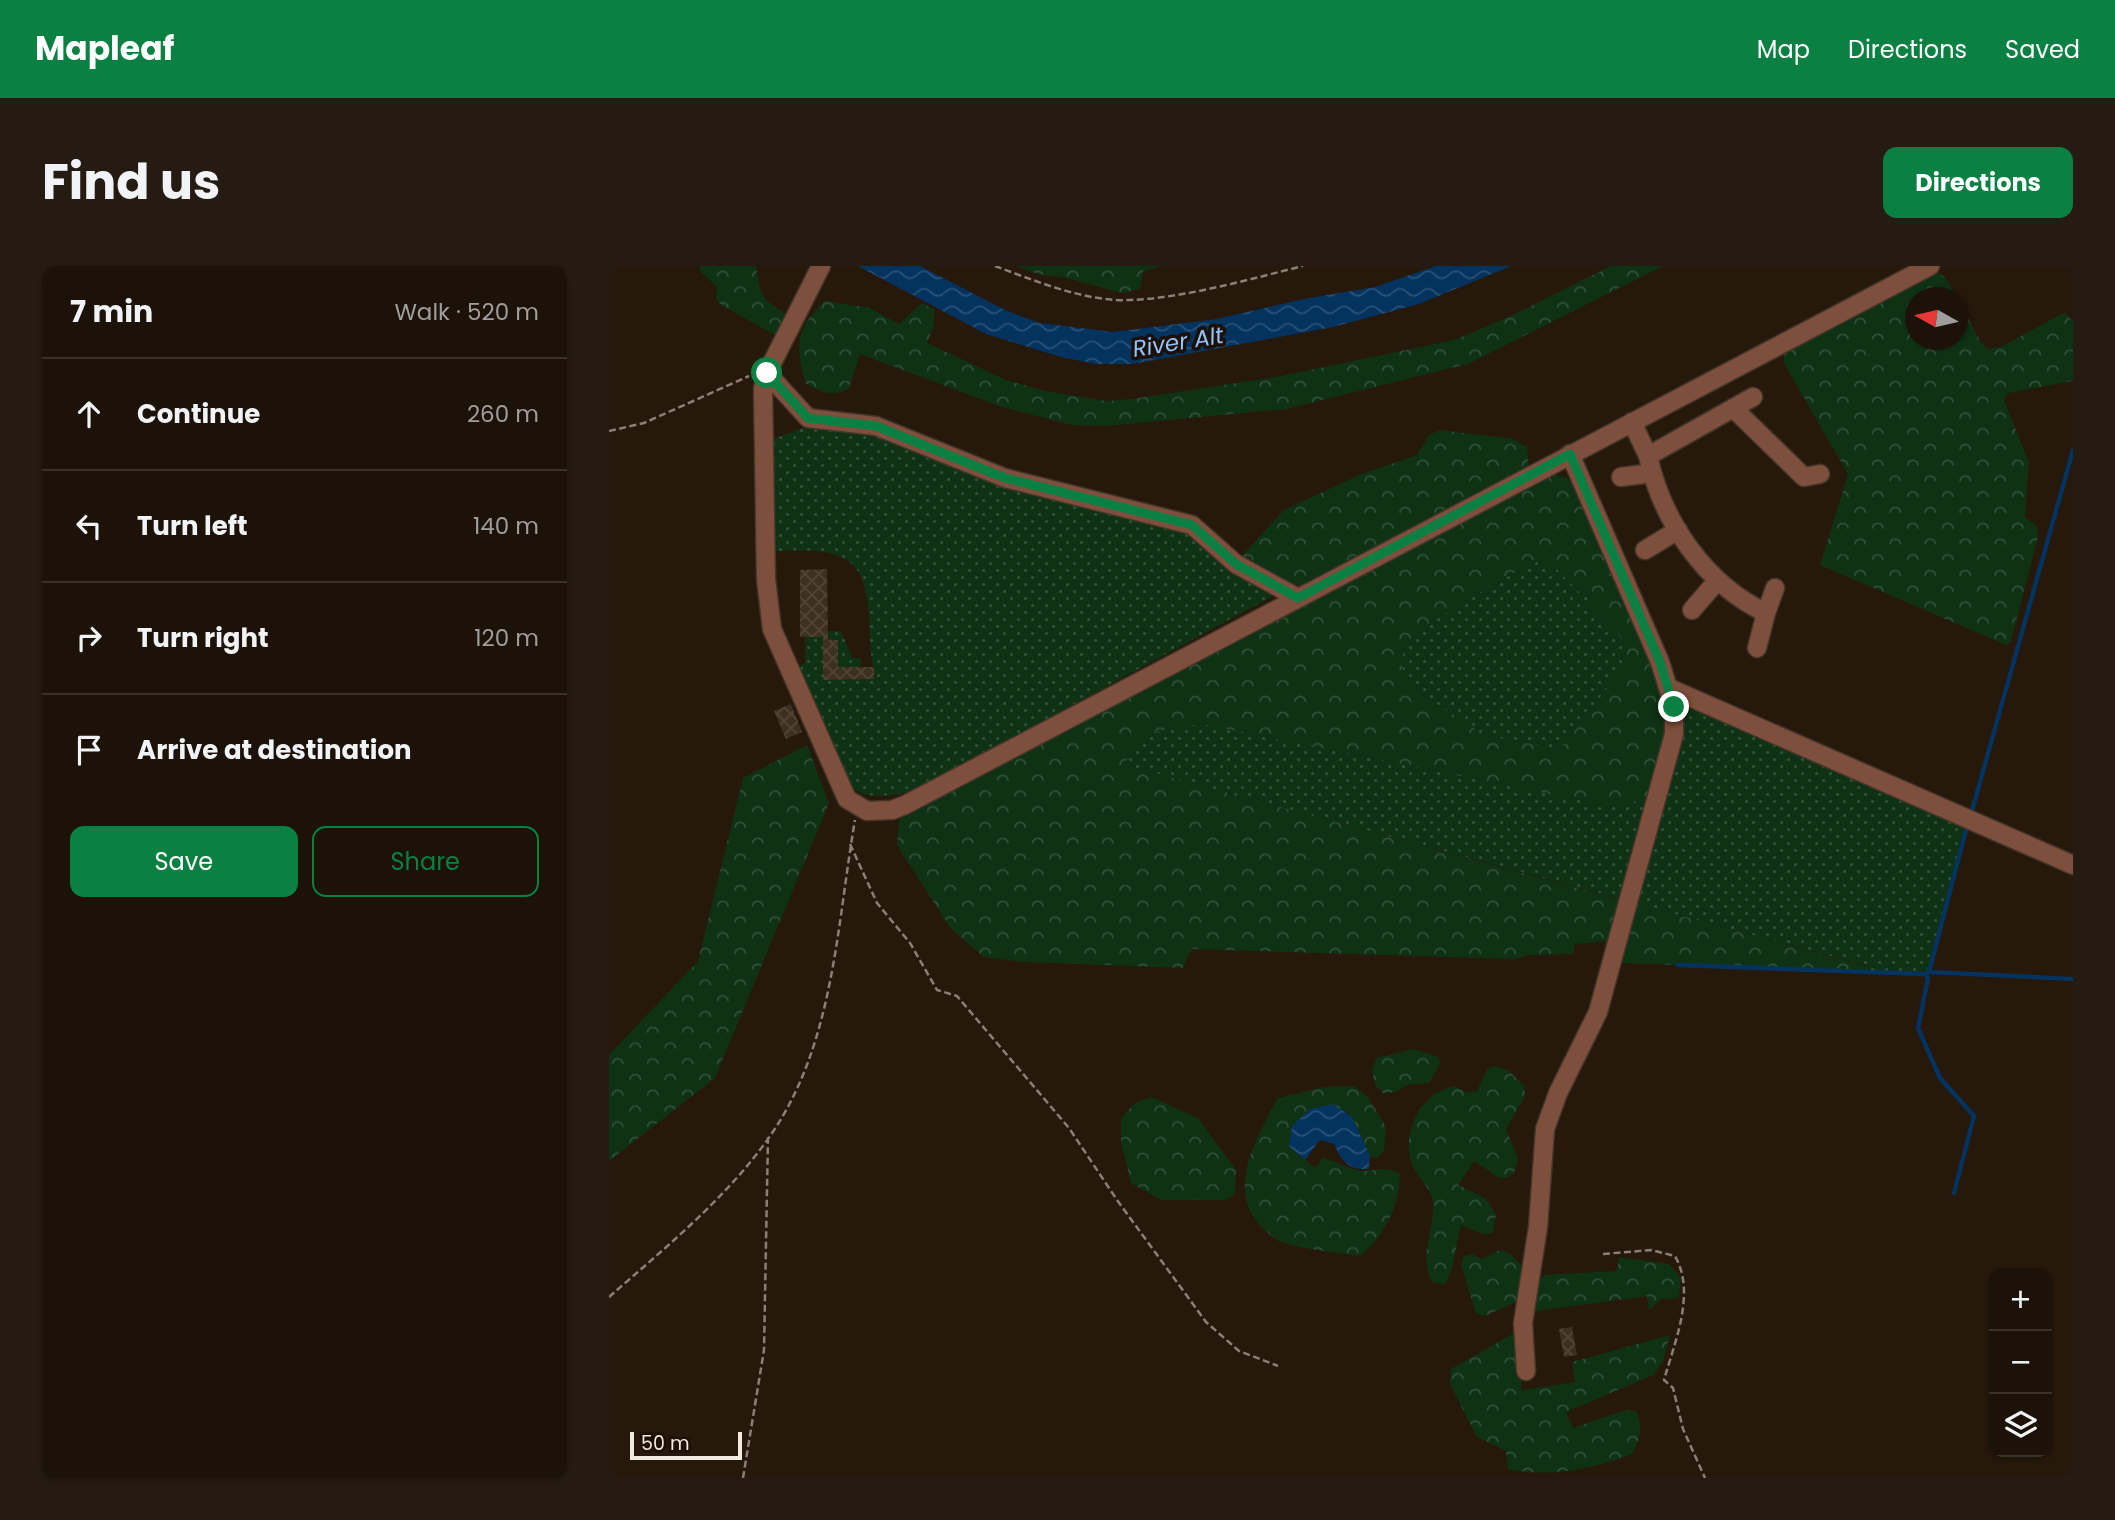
<!DOCTYPE html>
<meta charset="utf-8">
<style>
:root{--surface:#1c1208;--page:#251b12;--text:#f1f3f6;--muted:#a09e9c;--line:#3a3229;--accent:#0b8043}
body{margin:0;font-family:Poppins,sans-serif;background:var(--page);color:var(--text)}
.controls{position:absolute;right:21px;bottom:21px;display:grid;overflow:hidden;border-radius:14px;box-shadow:0 2px 5px #0004}
.controls button{width:63px;height:63px;display:grid;place-items:center;padding:0;border:0;border-bottom:2px solid var(--line);background:var(--surface);color:var(--text);font:35px sans-serif}
.compass{position:absolute;left:1296px;top:21px;width:63px;height:63px;border-radius:50%;background:var(--surface);box-shadow:0 2px 5px #0004;rotate:278deg}
.scale{position:absolute;left:21px;bottom:18px;width:112px;box-sizing:border-box;padding-left:7px;border:4px solid #f2e9df;border-top:0;font-size:19px;line-height:24px;white-space:nowrap;color:#f2e9df;-webkit-text-stroke:5px #1c0f03;paint-order:stroke}
.stop{position:absolute;width:21px;height:21px;margin:-16px;border:5px solid #0b8043;border-radius:50%;background:#fff}
.stop.end{background:#0b8043;border-color:#fff;box-shadow:0 2px 7px #0008}
.list{margin:0;padding:0;list-style:none}
h2{display:flex;justify-content:space-between;align-items:center;height:91px;margin:0;padding:0 28px;font-size:30px}
h2 small{font-size:23px;font-weight:400;color:var(--muted)}
.list li{display:grid;grid-template-columns:46px 1fr auto;gap:21px;align-items:center;box-sizing:border-box;height:112px;padding:0 28px;border-top:2px solid var(--line)}
.list b{display:block;font-size:26px;white-space:nowrap}
.list em{font-size:23px;font-style:normal;color:var(--muted)}
.actions{display:flex;gap:14px;padding:21px 28px}
.actions a{flex:1;padding:16px 0;border:2px solid var(--accent);border-radius:14px;text-align:center;font-size:24px;color:var(--accent)}
.actions .main{background:var(--accent);color:#fff}
.icon{flex:none;width:38px;height:38px;fill:none;stroke:currentColor;stroke-width:2;stroke-linecap:round;stroke-linejoin:round}
.map{position:relative;flex:none;width:1464px;height:1212px;overflow:hidden;border-radius:14px}
header{display:flex;align-items:center;gap:42px;box-sizing:border-box;height:98px;padding:0 35px;background:var(--accent);color:#fff}
header strong{font-size:33px}
nav{display:flex;gap:38px;margin-inline-start:auto;font-size:24px}
.intro{display:flex;align-items:center;justify-content:space-between;box-sizing:border-box;height:168px;padding:0 42px}
h1{margin:0;font-size:49px}
.button{padding:18px 32px;border-radius:14px;background:var(--accent);color:#fff;font-size:24px;font-weight:700}
main{display:flex;gap:42px;padding:0 42px}
aside{flex:1;background:var(--surface);border-radius:14px;box-shadow:0 2px 5px #0004}
.map>svg:first-child{display:block}
</style>
<header>
<strong>Mapleaf</strong>
<nav><a>Map</a><a>Directions</a><a>Saved</a></nav>
</header>
<div class="intro"><h1>Find us</h1><a class="button">Directions</a></div>
<main>
<aside>
<h2>7 min<small>Walk · 520 m</small></h2>
<ul class="list">
<li><svg class="icon" aria-label="ahead" viewBox="0 0 24 24"><path d="M12 20V5M6 11l6-6 6 6"/></svg><div><b>Continue</b></div><em>260 m</em></li>
<li><svg class="icon" aria-label="left" viewBox="0 0 24 24"><path d="M17 20v-9H6M10 6l-5 5 5 5"/></svg><div><b>Turn left</b></div><em>140 m</em></li>
<li><svg class="icon" aria-label="right" viewBox="0 0 24 24"><path d="M7 20v-9h11M14 6l5 5-5 5"/></svg><div><b>Turn right</b></div><em>120 m</em></li>
<li><svg class="icon" aria-label="arrive" viewBox="0 0 24 24"><path d="M6 21V4h12l-3 4 3 4H6"/></svg><div><b>Arrive at destination</b></div></li>
</ul>
<div class="actions"><a class="main">Save</a><a>Share</a></div>
</aside>
<div class="map">
<svg width="1464" height="1212" viewBox="0 0 1464 1212">
<defs>
<pattern id="grass-dots" width="8" height="8" patternUnits="userSpaceOnUse" patternTransform="scale(1.75)"><rect width="8" height="8" fill="#0f3215"/><path d="M2 2h.1M6 6h.1" fill="none" stroke="#325037" stroke-width="1.8" stroke-linecap="round"/></pattern>
<pattern id="forest-crowns" width="20" height="18" patternUnits="userSpaceOnUse" patternTransform="scale(1.75)"><rect width="20" height="18" fill="#0f3215"/><path d="M2 6a3 3 0 1 1 6 0M12 15a3 3 0 1 1 6 0" fill="none" stroke="#325037"/></pattern>
<pattern id="water-waves" width="16" height="10" patternUnits="userSpaceOnUse" patternTransform="scale(1.75)"><rect width="16" height="10" fill="#043360"/><path d="M0 5q4-4 8 0t8 0" fill="none" stroke="#295176"/></pattern>
<pattern id="building-cross-hatch" width="8" height="8" patternUnits="userSpaceOnUse" patternTransform="scale(1.75)"><rect width="8" height="8" fill="#3d3020"/><path d="M0 0l8 8M0 8l8-8" fill="none" stroke="#504435"/></pattern>
</defs>
<rect width="100%" height="100%" fill="#26180a"/>
<path fill="url(#grass-dots)" d="M204,158L267,160L396,212L554,251L675,324L305,525C279,530 261,535 239,520L184,403L196,397V371H214V414L265,413C265,404 262,395 262,386C259,360 264,310 238,294C214,280 183,286 157,285L154,177Z
M935,295L947,302L975,331L988,330L990,333L980,342C1000,358 1023,371 1015,400L952,483L877,470L803,422C792,409 789,392 799,377C811,358 899,311 924,296Z
M218,365H232L243,392L252,393L251,401H229Z
M1080,439L1360,554L1320,706H1259L1260,700L1021,636L1065,468Z
M594,458L1005,541H1014L1040,529L1012,633L516,499C529,465 560,460 594,458Z"/>
<path fill="url(#forest-crowns)" fill-rule="evenodd" d="M90,0H147C151,30 153,34 179,49L166,69L112,39L107,32L108,21L92,6Z
M407,0H555L534,5L531,23L513,27L458,12L429,8Z
M1002,0H1054L859,98L677,143L497,160L463,159L393,141L251,88L240,122C224,132 212,126 197,118C186,81 186,62 216,35L261,42L290,58L313,37L326,44L324,62L318,77L397,114L436,125L497,135L523,133L672,110L845,74L904,49Z
M1330,7L1336,11L1348,31L1307,32V74H1349V33L1372,77L1379,83L1392,81L1456,46L1464,56V115L1399,127L1395,134L1420,197L1416,251L1428,261L1429,271L1402,375L1397,379L1211,299L1239,208L1175,97V86Z
M831,164L904,173L918,181L920,203L695,321L639,300L632,291L675,244L750,209L808,189L820,169Z
M940,207L958,212L980,242L1056,422L1059,470L1040,529L1014,541H1005L594,458C561,460 529,465 516,499L1261,701L1259,706L1013,697L998,675L966,678L964,688L922,689L905,693L582,683L574,702L416,696L375,691L342,663L291,584L288,577L291,550ZM935,295L947,302L975,331L988,330L989,334L979,342C1000,358 1023,371 1015,400L952,483L877,470L803,422C792,409 789,392 799,377C811,358 899,311 924,296Z
M198,479L220,537L106,812L0,895V789L89,695L134,512Z
M804,783L827,790L832,796L820,817L797,819L789,825L775,828L766,819L763,803L768,792Z
M886,800L900,805L915,820L916,830L897,863L909,893L905,907L898,912H890L865,895L849,919L876,932L887,948L884,967L875,968L852,959C846,980 847,1000 836,1018L823,1016C809,989 826,965 824,937C824,923 805,909 802,895C793,864 813,825 846,820L858,827L868,825L878,803Z
M745,820L759,831L777,861L775,885L768,892L761,890L739,846L680,880L706,902L714,892C726,895 736,901 747,904C765,908 771,897 791,908C790,941 776,969 751,990C726,986 697,984 672,976C666,974 660,968 655,963C614,927 648,871 669,832L716,821Z
M542,831L589,852L627,904L626,928L616,934H552L522,917L512,876V852L526,837Z
M891,984L900,987L915,1002L909,1035L876,1050L867,1047L852,999L855,990L863,988L873,993Z
M1010,991L1060,998L1072,1012L1070,1032L1052,1033L1040,1044L1038,1030L920,1046L924,1018L936,1009L1008,1005Z
M907,1066L913,1124L966,1116L963,1096L1061,1069L1054,1096L1044,1109L957,1146L964,1162L1017,1144L1027,1145C1034,1160 1031,1173 1023,1188C986,1203 938,1212 899,1203L897,1185L868,1171L841,1118L842,1103Z"/>
<path fill="url(#water-waves)" d="M249,0H311L398,45L431,57L504,66L608,53L695,33L766,21L827,0H902L810,38L724,61L524,98H487L452,91L377,68Z
M724,838L743,851L761,890L760,903C739,904 733,896 725,878L711,874L696,894L680,880L683,860L701,843Z"/>
<g fill="none" stroke-linecap="round" stroke-linejoin="round">
<path stroke="#043360" stroke-width="4.5" d="M1362,548L1464,184
M1358,560L1320,706L1464,713
M1069,699L1316,708L1319,712L1309,762L1331,812L1365,850L1345,927"/>
</g>
<path fill="url(#building-cross-hatch)" d="M218,303L219,374H229V401H265V413L214,414V371H191V304Z
M182,438L193,466L177,473L165,445Z
M963,1061L968,1089L955,1091L950,1063Z"/>
<g fill="none" stroke-linecap="round" stroke-linejoin="round">
<g stroke="#433528" stroke-width="21">
<path id="minor" d="M212,0L158,107L154,123L157,313L163,363L238,533L258,545L283,544L296,539L1321,0
M158,107L199,152L267,160L396,212L583,259L627,298L689,332
M1124,142L1195,211L1211,208
M1023,156L1039,190L1144,131
M1039,190C1053,255 1096,318 1157,347L1166,322
M1012,211L1043,207
M1036,284L1069,264
M1083,344L1108,315
M1148,382L1157,347
M1060,422L1464,599
M917,1105L914,1057L929,961L936,863L949,827L989,746L1065,468V441L1051,396L961,188"/>
</g>
<path stroke="#8b8074" stroke-width="2.5" stroke-dasharray="7 3.5" stroke-linecap="butt" d="M386,0C427,15 476,36 521,34C576,32 641,13 694,0
M0,165L35,157L140,110
M241,578L268,637L301,677L328,724L348,730L460,862L508,934L597,1056L630,1085L669,1100
M994,988L1042,984L1066,990C1087,1027 1066,1075 1055,1114L1064,1122L1074,1163L1096,1212
M0,1031C64,975 145,910 183,833C226,748 230,646 246,554
M134,1212L155,1084L159,871"/>
<use href="#minor" stroke="#7e4f3d" stroke-width="18"/>
</g>
<g fill="none" stroke-linecap="round" stroke-linejoin="round">
<path stroke="#0b8043" stroke-width="9" d="M158,107L199,152L267,160L396,212L583,259L627,298L689,332L961,188L1051,396L1065,441"/>
</g>
<g text-anchor="middle" dominant-baseline="central" stroke-width="7" stroke-linejoin="round" paint-order="stroke">
<g font-size="23" font-style="italic" fill="#91c2fd" stroke="#1c0f03">
<text transform="translate(569 76) rotate(-9)">River Alt</text>
</g>
</g>
</svg>
<div class="controls">
<button>+</button>
<button>−</button>
<button><svg class="icon" aria-label="layers" viewBox="0 0 24 24"><path d="M12 4l9 5-9 5-9-5zM3 14l9 5 9-5"/></svg></button>
</div>
<svg class="compass" viewBox="-18 -18 36 36"><path d="M0-13l5 13h-10z" fill="#e53935"/><path d="M0 13l5-13h-10z" fill="#a09e9c"/></svg>
<div class="scale">50 m</div>
<div class="stop" style="left:158px;top:107px"></div>
<div class="stop end" style="left:1065px;top:441px"></div>
</div>
</main>
